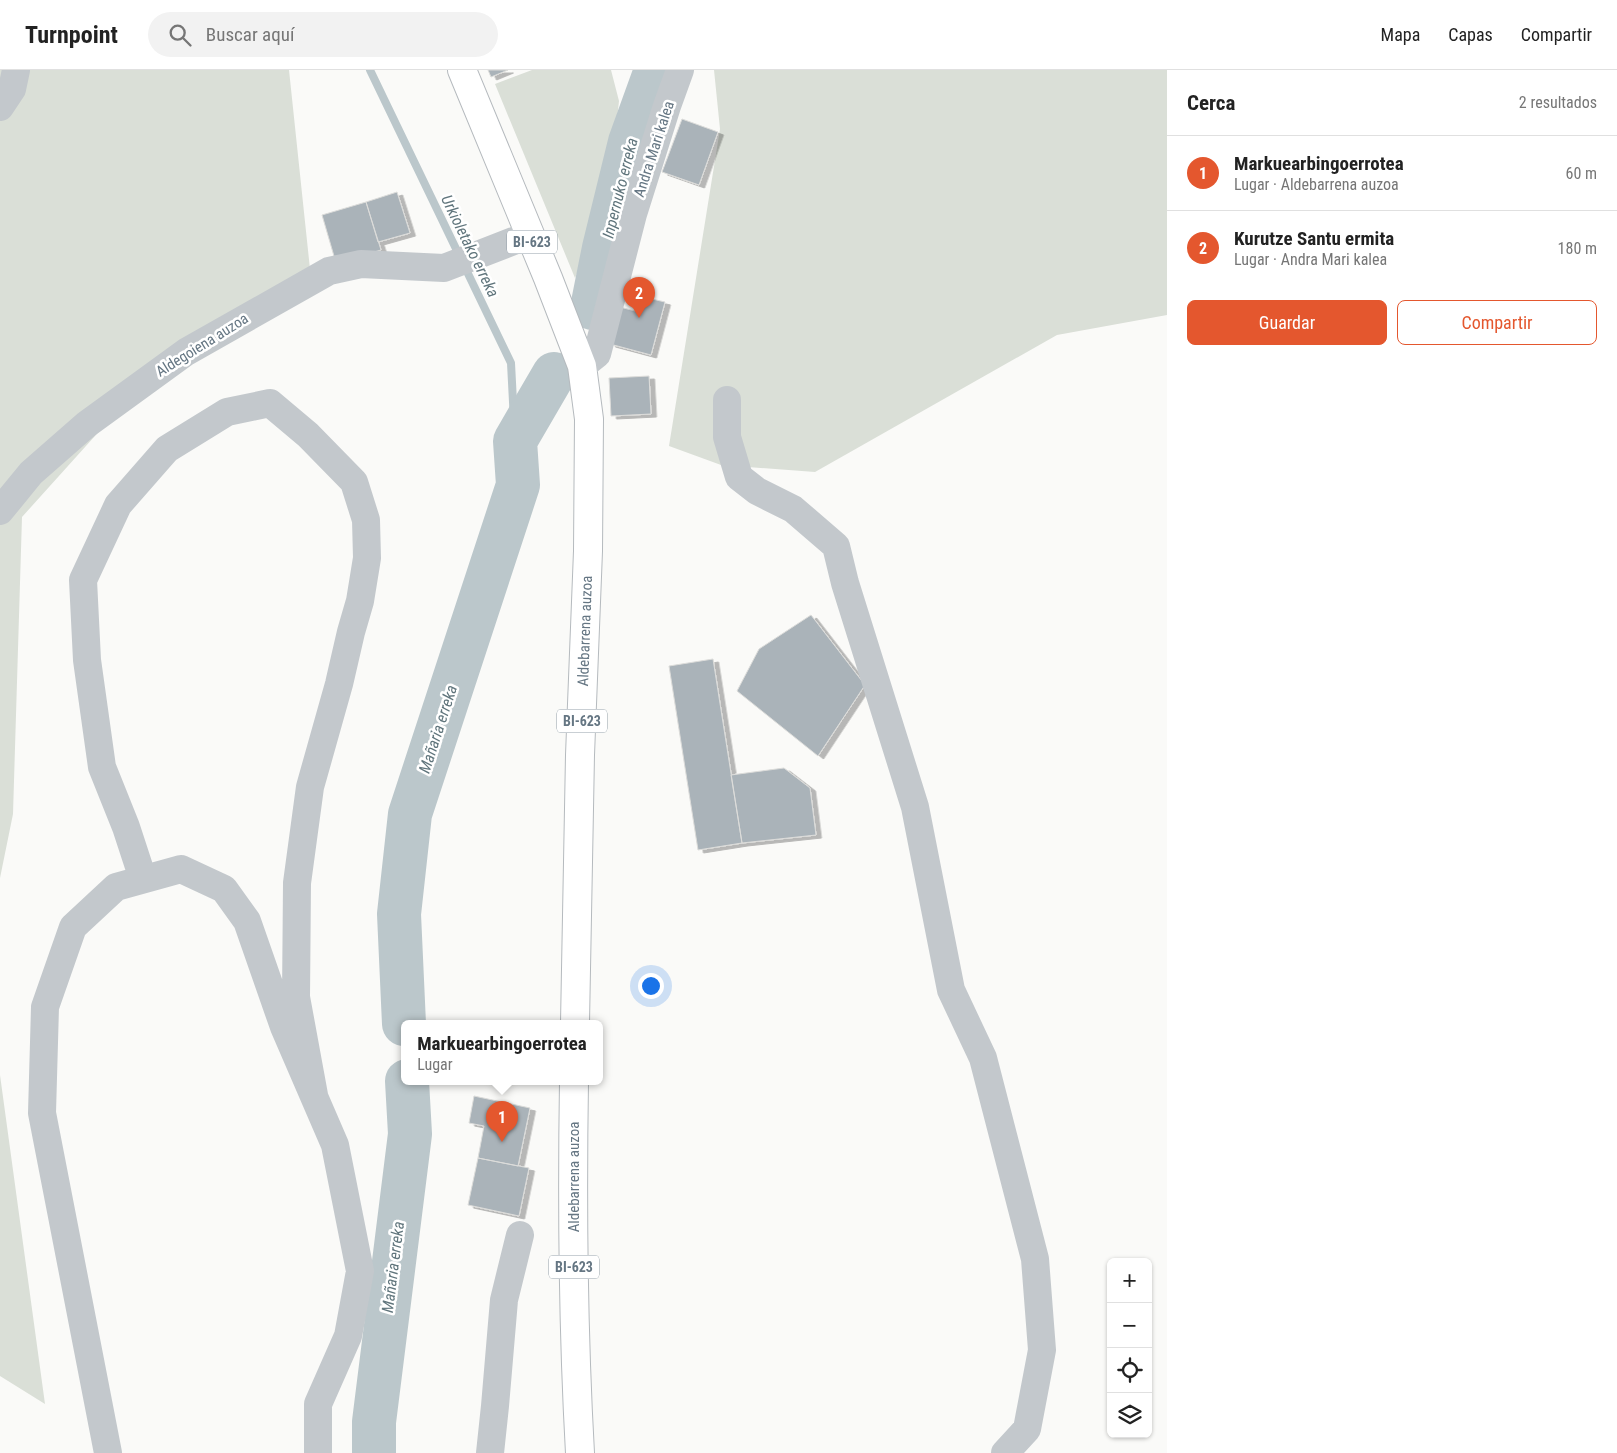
<!DOCTYPE html>
<html lang="es">
<meta charset="utf-8">
<style>
:root{--surface:#fff;--page:#f2f2f2;--text:#222;--muted:#767676;--line:#e0e0e0;--accent:#e4572e}
body{margin:0;font-family:"Roboto Condensed",sans-serif;background:var(--page);color:var(--text)}
.controls{position:absolute;right:15px;bottom:15px;display:grid;overflow:hidden;border-radius:8px;box-shadow:0 1px 4px #0004}
.controls button{width:45px;height:45px;display:grid;place-items:center;padding:0;border:0;border-bottom:1px solid var(--line);background:var(--surface);color:var(--text);font:25px sans-serif}
.you{position:absolute;left:650px;top:915px;width:18px;height:18px;margin:-12px;border:4px solid #fff;border-radius:50%;background:#1a73e8;box-shadow:0 0 0 8px #1a73e833}
.badge{display:grid;place-items:center;width:32px;height:32px;border-radius:50%;background:var(--accent);color:#fff;font-size:16px;font-weight:700}
.pin{position:absolute;translate:-50% -41px;filter:drop-shadow(0 1px 2px #0008)}
.pin::after{content:'';position:absolute;top:26px;width:18px;height:15px;background:inherit;clip-path:polygon(0 0,100% 0,50% 100%)}
.popup{position:absolute;left:401px;top:950px;width:202px;height:65px;box-sizing:border-box;display:grid;place-content:center;border-radius:8px;background:var(--surface);filter:drop-shadow(0 1px 4px #0005);font-size:16px;white-space:nowrap;color:var(--muted)}
.popup b{font-size:19px;color:var(--text)}
.popup::after{content:'';position:absolute;left:50%;top:100%;margin-left:-10px;border:10px solid transparent;border-top-color:var(--surface)}
.list{margin:0;padding:0;list-style:none}
h2{display:flex;justify-content:space-between;align-items:center;height:65px;margin:0;padding:0 20px;font-size:21px}
h2 small{font-size:16px;font-weight:400;color:var(--muted)}
.list li{display:grid;grid-template-columns:32px 1fr auto;gap:15px;align-items:center;box-sizing:border-box;height:75px;padding:0 20px;border-top:1px solid var(--line)}
.list b{display:block;font-size:19px;white-space:nowrap}
.list p{margin:0;font-size:16px;white-space:nowrap;color:var(--muted)}
.list em{font-size:16px;font-style:normal;color:var(--muted)}
.actions{display:flex;gap:10px;padding:15px 20px}
.actions a{flex:1;padding:11px 0;border:1px solid var(--accent);border-radius:8px;text-align:center;font-size:18px;color:var(--accent)}
.actions .main{background:var(--accent);color:#fff}
.icon{flex:none;width:28px;height:28px;fill:none;stroke:currentColor;stroke-width:2;stroke-linecap:round;stroke-linejoin:round}
.map{position:relative;flex:none;width:1167px;height:1383px;overflow:hidden}
header{display:flex;align-items:center;gap:30px;box-sizing:border-box;height:70px;padding:0 25px;background:var(--surface);border-bottom:1px solid var(--line)}
header strong{font-size:24px}
nav{display:flex;gap:28px;margin-inline-start:auto;font-size:18px}
.search{width:350px;height:45px;background:var(--page);display:flex;align-items:center;gap:12px;box-sizing:border-box;padding:0 18px;border-radius:28px;color:var(--muted);font-size:19px}
main{display:flex}
aside{flex:1;background:var(--surface)}
.map>svg:first-child{display:block}
</style>
<header>
<strong>Turnpoint</strong>
<div class="search"><svg class="icon" aria-label="search" viewBox="0 0 24 24"><circle cx="10" cy="10" r="6"/><path d="M15 15l6 6"/></svg>Buscar aquí</div>
<nav><a>Mapa</a><a>Capas</a><a>Compartir</a></nav>
</header>
<main>
<div class="map">
<svg width="1167" height="1383" viewBox="0 0 1167 1383">
<defs>
<filter id="shadow"><feDropShadow dx="5.5" dy="3" stdDeviation="0" flood-color="#0004"/></filter>
</defs>
<rect width="100%" height="100%" fill="#fafaf8"/>
<path fill="#dadfd7" d="M0,0H289L312,218L131,326L22,447L13,744L0,808Z
M532,0H611L619,31L614,77L600,149L575,208L495,14Z
M714,0H1167V245L1057,265L815,402L721,395L669,376L720,59Z
M0,1005L45,1334L0,1306Z"/>
<g fill="none" stroke-linecap="round" stroke-linejoin="round">
<path stroke="#bbc7cb" stroke-width="8" d="M370,0L511,293L515,371"/>
<path stroke="#bbc7cb" stroke-width="44" d="M592,238L604,178L630,72L656,0
M404,954L399,844L410,744L518,415L515,371L554,304
M374,1383V1352L410,1064L407,1011"/>
</g>
<path fill="#aab3b9" stroke="#dcdcda" filter="url(#shadow)" d="M488,0H508L491,7Z
M682,49L718,62L699,115L662,102Z
M397,122L410,163L378,172L366,132Z
M366,132L381,180L336,193L322,145Z
M639,226L665,232L651,285L610,274L620,237L635,241Z
M649,306L651,344L611,346L609,308Z
M811,545L865,615L818,686L737,621L759,579Z
M713,589L742,773L698,780L669,596Z
M784,698L810,718L816,765L742,773L731,705Z
M474,1026L530,1038L518,1096L478,1088L484,1056L469,1053Z
M478,1088L529,1098L519,1146L468,1135Z"/>
<g fill="none" stroke-linecap="round" stroke-linejoin="round">
<g stroke="#b5babe" stroke-width="30">
<path id="major" d="M462,0L548,208L582,296L589,349L588,481L580,685L575,953
M574,1011C572,1135 573,1259 580,1383"/>
</g>
<path stroke="#c3c8cc" stroke-width="28" d="M0,37L12,19L16,0
M582,296L597,284L633,144L667,36L680,0
M727,330V367L739,407L757,421L793,439L836,476L845,513L915,737L951,920L983,988L1035,1189L1042,1280L1027,1359L1005,1383
M0,441L31,403L87,354L186,282L329,201L361,194L444,198L529,165
M143,809L126,757L102,697L87,590L83,510L118,435L167,379L227,342L270,333L308,365L354,412L366,450L367,488L360,531L351,562L339,614L310,717L297,813L296,927L314,1025
M108,1383L42,1043L45,937L73,857L116,817L181,799L224,819L247,851L284,957L335,1075L360,1201L348,1266L318,1334V1383
M490,1383L495,1336L504,1230L520,1165"/>
<use href="#major" stroke="#fff" stroke-width="28"/>
</g>
<g text-anchor="middle" dominant-baseline="central" stroke-width="5" stroke-linejoin="round" paint-order="stroke">
<g fill="#fff" stroke="#939fa8" stroke-width="1">
<rect x="507" y="160.5" width="50" height="23" rx="4"/>
<rect x="557" y="639.5" width="50" height="23" rx="4"/>
<rect x="549" y="1185.5" width="50" height="23" rx="4"/>
</g>
<g font-size="14" font-weight="bold" fill="#657683">
<text x="532" y="172">BI-623</text>
<text x="582" y="651">BI-623</text>
<text x="574" y="1197">BI-623</text>
</g>
<g font-size="15" fill="#657683" stroke="#fff">
<text transform="translate(654 79) rotate(-72)">Andra Mari kalea</text>
<text transform="translate(202 275) rotate(-32)">Aldegoiena auzoa</text>
<text transform="translate(585 561) rotate(-88)">Aldebarrena auzoa</text>
<text transform="translate(574 1107) rotate(-90)">Aldebarrena auzoa</text>
</g>
<g font-size="16" font-style="italic" fill="#60757c" stroke="#fff">
<text transform="translate(620 118) rotate(-76)">Inpernuko erreka</text>
<text transform="translate(470 176) rotate(64)">Urkioletako erreka</text>
<text transform="translate(438 659) rotate(-72)">Mañaria erreka</text>
<text transform="translate(393 1197) rotate(-83)">Mañaria erreka</text>
</g>
</g>
</svg>
<div class="controls">
<button>+</button>
<button>−</button>
<button><svg class="icon" aria-label="locate" viewBox="0 0 24 24"><circle cx="12" cy="12" r="6"/><path d="M12 2v4M12 18v4M2 12h4M18 12h4"/></svg></button>
<button><svg class="icon" aria-label="layers" viewBox="0 0 24 24"><path d="M12 4l9 5-9 5-9-5zM3 14l9 5 9-5"/></svg></button>
</div>
<div class="you"></div>
<div class="pin badge" style="left:502px;top:1072px">1</div>
<div class="popup"><b>Markuearbingoerrotea</b>Lugar</div>
<div class="pin badge" style="left:639px;top:248px">2</div>
</div>
<aside>
<h2>Cerca<small>2 resultados</small></h2>
<ul class="list">
<li><span class="badge">1</span><div><b>Markuearbingoerrotea</b><p>Lugar · Aldebarrena auzoa</p></div><em>60 m</em></li>
<li><span class="badge">2</span><div><b>Kurutze Santu ermita</b><p>Lugar · Andra Mari kalea</p></div><em>180 m</em></li>
</ul>
<div class="actions"><a class="main">Guardar</a><a>Compartir</a></div>
</aside>
</main>
